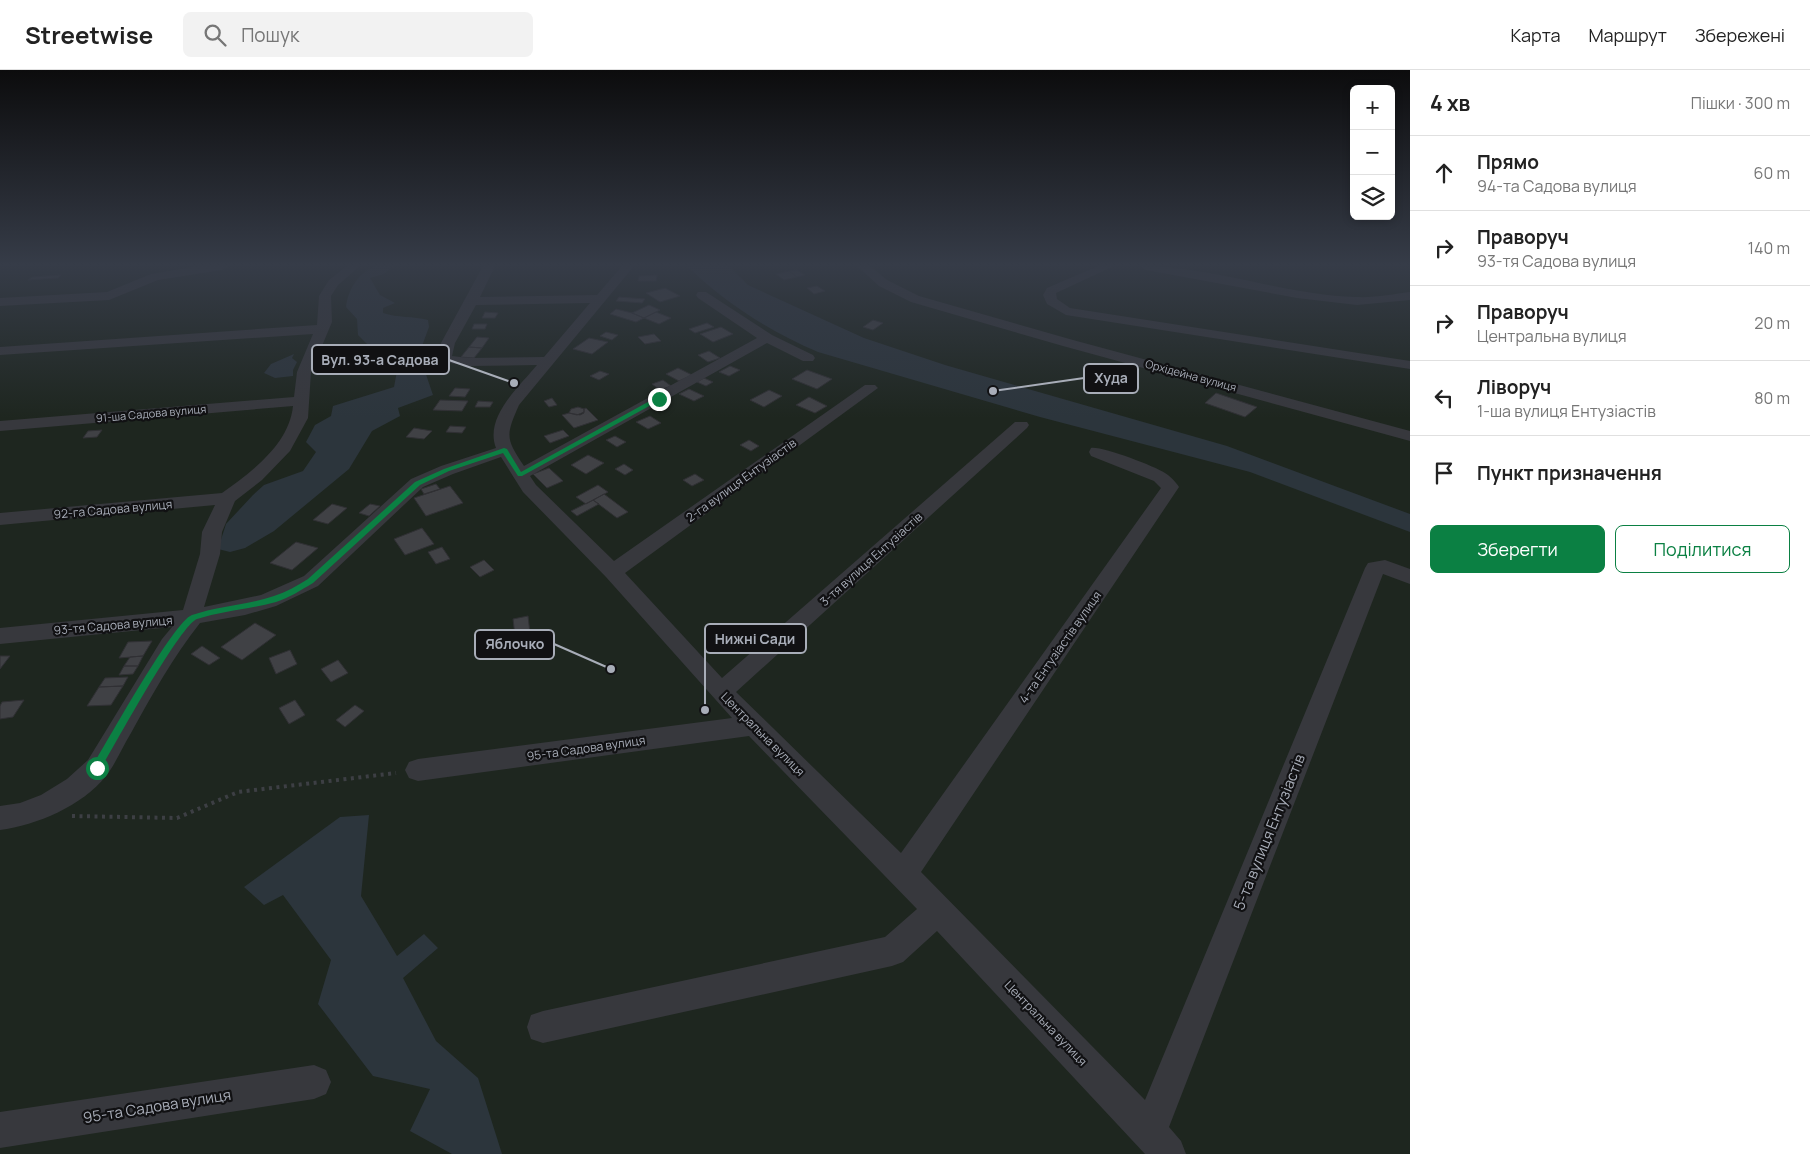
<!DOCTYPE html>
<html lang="uk">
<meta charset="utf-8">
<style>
:root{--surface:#fff;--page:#f2f2f2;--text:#222;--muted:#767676;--line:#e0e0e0;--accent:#0b8043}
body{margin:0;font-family:Manrope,sans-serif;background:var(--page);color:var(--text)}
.controls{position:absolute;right:15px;top:15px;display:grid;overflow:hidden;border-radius:8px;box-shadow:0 2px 8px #0003}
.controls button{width:45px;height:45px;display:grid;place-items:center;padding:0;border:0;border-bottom:1px solid var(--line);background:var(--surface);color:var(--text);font:25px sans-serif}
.stop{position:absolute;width:15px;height:15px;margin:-11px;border:4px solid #0b8043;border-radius:50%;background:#fff}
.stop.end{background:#0b8043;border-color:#fff;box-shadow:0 1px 5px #0008}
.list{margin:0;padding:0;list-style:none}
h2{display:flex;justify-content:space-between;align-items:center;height:65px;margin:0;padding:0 20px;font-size:21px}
h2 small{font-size:16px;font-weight:400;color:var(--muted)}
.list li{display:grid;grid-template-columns:32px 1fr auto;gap:15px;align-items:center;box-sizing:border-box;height:75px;padding:0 20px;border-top:1px solid var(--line)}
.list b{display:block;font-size:19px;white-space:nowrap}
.list p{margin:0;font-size:16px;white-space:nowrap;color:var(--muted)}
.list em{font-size:16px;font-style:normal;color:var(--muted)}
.actions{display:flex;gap:10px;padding:15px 20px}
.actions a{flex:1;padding:11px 0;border:1px solid var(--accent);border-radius:8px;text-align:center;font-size:18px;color:var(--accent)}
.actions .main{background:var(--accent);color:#fff}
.icon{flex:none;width:28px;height:28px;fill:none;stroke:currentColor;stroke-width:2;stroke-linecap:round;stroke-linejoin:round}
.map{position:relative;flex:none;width:1410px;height:1084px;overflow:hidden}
header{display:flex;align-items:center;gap:30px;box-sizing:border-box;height:70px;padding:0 25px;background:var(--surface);border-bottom:1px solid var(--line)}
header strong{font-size:24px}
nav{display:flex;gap:28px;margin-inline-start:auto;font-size:18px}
.search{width:350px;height:45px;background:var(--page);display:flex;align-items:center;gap:12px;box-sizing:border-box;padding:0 18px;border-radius:8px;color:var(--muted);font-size:19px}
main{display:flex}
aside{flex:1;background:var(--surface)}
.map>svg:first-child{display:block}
</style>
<header>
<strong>Streetwise</strong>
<div class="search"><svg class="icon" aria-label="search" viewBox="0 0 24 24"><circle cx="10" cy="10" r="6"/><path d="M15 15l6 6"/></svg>Пошук</div>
<nav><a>Карта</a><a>Маршрут</a><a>Збережені</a></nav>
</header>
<main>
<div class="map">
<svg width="1410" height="1084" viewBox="0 0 1410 1084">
<rect width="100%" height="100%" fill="#161618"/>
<path fill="#1e261f" d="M0,196H1410V1084H0Z"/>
<path fill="#2c353c" d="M376,196H393L384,204L370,208L380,225L395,233L383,238V243C398,248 413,246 428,250L429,257L419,284L433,325L398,338L400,346L372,361L349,399L274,461L245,478L230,482L218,479L226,454L253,425L264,415L303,401L316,382L306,372L315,355L331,346L333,336L394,317L397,301L384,291L358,265L357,249L346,237C348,219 359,202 376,196Z
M729,196L748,215L864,268L945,295L1227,376L1410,444V462L1250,402L1040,347L818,282C771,262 725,233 688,197Z
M294,284L292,288L297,292L293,300V306L275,308L264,303L271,294Z
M369,745L361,826L397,886L424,864L438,878L403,908L436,971L478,1008L502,1084H452L410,1061L430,1019L373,1006L318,934L331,890L283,825L264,835L244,817L340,747Z"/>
<path fill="#404145" stroke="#303034" d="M797,200L805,205L797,207L789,201Z
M789,201L797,207L784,210L776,204Z
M61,205L58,208L28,210L32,207Z
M657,205L656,211H638L639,206Z
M817,216L825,221L814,224L807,218Z
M665,218L680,226L660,232L646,223Z
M619,227L645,229L642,233L616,231Z
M649,235L660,240L644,248L632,243Z
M616,239L632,243L644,248L636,252L610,244Z
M485,242L498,243L495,248H482Z
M656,242L671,248L659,254L644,248Z
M873,250L883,253L873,260L863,257Z
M707,253L714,257L695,263L689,259Z
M474,254H487L485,259H472Z
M721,257L733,264L713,272L700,264Z
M606,262L618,265L612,270L600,266Z
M654,264L661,271L645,274L638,267Z
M477,267L489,268L482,278L469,277Z
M589,268L608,272L592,284L573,279Z
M469,277L482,278L474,288L461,287Z
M709,281L720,288L708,292L698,285Z
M730,296L740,300L729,306L719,302Z
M678,298L692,305L679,311L666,304Z
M807,300L832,309L817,319L792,309Z
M600,301L609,304L599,310L590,306Z
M704,308L713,312L706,316L697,312Z
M663,310L671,316L660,320L652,314Z
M455,318L470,319L465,327L449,326Z
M689,319L704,326L694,331L679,324Z
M769,320L782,326L764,337L750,330Z
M1216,323L1257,337L1245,347L1205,333Z
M809,327L827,336L815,343L796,335Z
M552,328L557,335L549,337L544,331Z
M440,330L468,331L462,341L433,340Z
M478,331L493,332L490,337H475Z
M578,337L584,339V342L577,345L569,343L571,339Z
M586,338L598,350L574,358L562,345L569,343L580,345L584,343V339Z
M650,346L661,353L648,359L636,352Z
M450,356L466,357L462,363L446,362Z
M414,358L432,361L424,369L406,367Z
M102,360L97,367L83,368L88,361Z
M563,360L569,366L550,373L544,366Z
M615,366L626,372L617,377L606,370Z
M749,370L759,376L751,381L740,375Z
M588,385L604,393L586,404L571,395Z
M624,394L633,400L625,405L615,399Z
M549,398L563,411L547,418L533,404Z
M695,404L704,410L692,416L683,410Z
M436,414L440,419L424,424L421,419Z
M598,415L608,422L586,434L576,427Z
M450,416L463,433L426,446L414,428Z
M604,424L628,442L617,448L593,430Z
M593,430L599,434L577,446L571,441Z
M332,434L347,438L328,454L313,450Z
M370,434L380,436L369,446L359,443Z
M422,458L434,474L405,485L394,469Z
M296,472L318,478L292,500L270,493Z
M442,477L450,489L436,494L428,482Z
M484,490L494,500L480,507L470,497Z
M528,546L530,563L515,566L513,549Z
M255,553L276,565L242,590L221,577Z
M152,571L143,586L119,588L128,572Z
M202,576L220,588L209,595L191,584Z
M290,580L297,594L276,604L269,588Z
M0,586H10L0,599Z
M143,586L138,596H124L130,587Z
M338,590L348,603L331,612L321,599Z
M124,596H138L133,604L119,605Z
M128,607L123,616L99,617L105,608Z
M123,616L111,635L87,636L99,617Z
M24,630L13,647L0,649V636L2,632Z
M295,630L305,645L289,654L279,638Z
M355,635L364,641L345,657L336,650Z"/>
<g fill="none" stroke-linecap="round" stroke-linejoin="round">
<path stroke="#3d3f44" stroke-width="4" stroke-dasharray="3 4.5" stroke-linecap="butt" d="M72,746L177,748L238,722L396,703"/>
<path fill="#37383d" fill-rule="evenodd" d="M199,196H228L222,200L158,210L109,230L0,236V228L107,222L151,204Z
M347,196H360L338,215L331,226L332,252L311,302L308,348L290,381L262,410L235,431L222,462L220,484L204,537L261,525L304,506L411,409L441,396L496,378C484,347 519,317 537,295L468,296L439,291L437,288L441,273L483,196H495L480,227L597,225L622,196H634L519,335C506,365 505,368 524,396L757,268L698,228L696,225L698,222H706L772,265L813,285L815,288L813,291H803L767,273L530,406L536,415L614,491L865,315H875L878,318L625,503L722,608L1015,352H1027L1029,355L1027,358L736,622L901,783L1161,418L1154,411L1091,386L1089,382L1091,378C1102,376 1154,396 1165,403C1170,406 1176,412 1179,417L921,802L1145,1030L1365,498L1368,493L1385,490L1410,499V514L1383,504L1169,1057L1181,1071L1186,1084H1145L937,861L903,892L892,896L543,973L531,969L527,957L531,945L543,941L885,867L917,839L749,666L418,711L409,708L405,700L409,692L418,689L732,648L606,507L523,422L501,387L453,404L423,417L318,516L276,536L245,545L200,553C173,587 152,625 131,663C123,676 116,693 106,706C82,736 37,755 0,760V736L20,733L41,725L67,709L88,690L162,569L172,557L0,574V558L183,540L200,484L202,462L215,435L0,455V443L222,423C251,402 289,375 293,336L0,361V351L294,327L297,302L313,264L0,285V277L317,255L319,226L329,210ZM590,233L544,287L468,288L452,286L455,273L476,235Z
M857,196H870L887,210L919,226L1073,270L1410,361V371L1063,276L911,232L879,216Z
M1098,196H1114L1056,223L1057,229L1070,238L1410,291V299L1066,245L1047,234L1043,225L1047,218Z
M1140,196C1213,196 1284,225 1356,227C1374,228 1393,224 1410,222V230L1357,235L1297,228L1146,200Z
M314,995L326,1000L331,1012L326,1024L314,1029L0,1078V1042Z"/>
</g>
<linearGradient id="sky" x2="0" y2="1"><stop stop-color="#0c0c0d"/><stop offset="0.56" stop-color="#363c48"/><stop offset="1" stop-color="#363c48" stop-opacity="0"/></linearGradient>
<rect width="1410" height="348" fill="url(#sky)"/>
<path fill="#0b8043" d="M657,327L662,329L522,406H518L503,383L449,401L420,415L313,513C301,520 289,528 276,532C250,539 222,541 197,549C180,555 113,678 100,700H93V695C107,672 174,551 192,545C218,536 247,535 274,526C286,522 297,516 308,509L415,412L444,399L504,378L507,379L521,402Z"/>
<g text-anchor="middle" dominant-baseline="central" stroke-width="4.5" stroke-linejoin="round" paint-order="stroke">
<g font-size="11" fill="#a8adb8" stroke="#111113">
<text transform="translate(1191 305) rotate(15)">Орхідейна вулиця</text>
<text transform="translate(151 343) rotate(-5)">91-ша Садова вулиця</text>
</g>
<g font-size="12" fill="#a8adb8" stroke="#111113">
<text transform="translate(741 410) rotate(-36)">2-га вулиця Ентузіастів</text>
<text transform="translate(113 439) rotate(-5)">92-га Садова вулиця</text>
<text transform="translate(871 489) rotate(-42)">3-тя вулиця Ентузіастів</text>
<text transform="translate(113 555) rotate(-5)">93-тя Садова вулиця</text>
<text transform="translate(1060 577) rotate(-55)">4-та Ентузіастів вулиця</text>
<text transform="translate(763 664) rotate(45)">Центральна вулиця</text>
<text transform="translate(586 678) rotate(-8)">95-та Садова вулиця</text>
<text transform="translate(1046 953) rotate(46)">Центральна вулиця</text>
</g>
<g font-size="15" fill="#a8adb8" stroke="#111113">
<text transform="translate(1269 762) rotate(-68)">5-та вулиця Ентузіастів</text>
<text transform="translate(157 1036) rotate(-9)">95-та Садова вулиця</text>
</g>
</g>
<path fill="none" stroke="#a8adb8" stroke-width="2" d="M514 313L449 290M993 321L1084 308M705 640L705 569M611 599L554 574"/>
<g fill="#a8adb8" stroke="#111113" stroke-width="2">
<circle cx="514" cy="313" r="5"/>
<circle cx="993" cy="321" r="5"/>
<circle cx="705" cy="640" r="5"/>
<circle cx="611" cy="599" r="5"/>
</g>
<g fill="#111113" stroke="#a8adb8" stroke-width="2">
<rect x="312" y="275" width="137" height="29" rx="5"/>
<rect x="1084" y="294" width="54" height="29" rx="5"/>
<rect x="705" y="554" width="101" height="29" rx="5"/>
<rect x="475" y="560" width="79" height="29" rx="5"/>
</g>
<g font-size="14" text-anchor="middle" font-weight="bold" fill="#a8adb8">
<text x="380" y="295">Вул. 93-а Садова</text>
<text x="1111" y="313">Худа</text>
<text x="755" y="574">Нижні Сади</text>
<text x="515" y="579">Яблочко</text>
</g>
</svg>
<div class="controls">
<button>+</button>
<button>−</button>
<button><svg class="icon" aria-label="layers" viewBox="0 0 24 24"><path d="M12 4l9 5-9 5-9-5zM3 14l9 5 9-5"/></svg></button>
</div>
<div class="stop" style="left:97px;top:698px"></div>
<div class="stop end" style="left:659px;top:329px"></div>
</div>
<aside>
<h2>4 хв<small>Пішки · 300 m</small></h2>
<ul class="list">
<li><svg class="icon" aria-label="ahead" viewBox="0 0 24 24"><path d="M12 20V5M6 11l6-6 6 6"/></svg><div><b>Прямо</b><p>94-та Садова вулиця</p></div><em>60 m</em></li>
<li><svg class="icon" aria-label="right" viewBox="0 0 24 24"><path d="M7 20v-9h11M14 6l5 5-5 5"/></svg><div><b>Праворуч</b><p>93-тя Садова вулиця</p></div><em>140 m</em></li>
<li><svg class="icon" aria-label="right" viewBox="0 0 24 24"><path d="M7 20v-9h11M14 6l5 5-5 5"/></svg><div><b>Праворуч</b><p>Центральна вулиця</p></div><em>20 m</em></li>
<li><svg class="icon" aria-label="left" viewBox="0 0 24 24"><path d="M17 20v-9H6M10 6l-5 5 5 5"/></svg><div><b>Ліворуч</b><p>1-ша вулиця Ентузіастів</p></div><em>80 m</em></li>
<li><svg class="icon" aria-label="arrive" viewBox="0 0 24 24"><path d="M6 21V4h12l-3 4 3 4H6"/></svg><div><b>Пункт призначення</b></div></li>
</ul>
<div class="actions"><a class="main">Зберегти</a><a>Поділитися</a></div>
</aside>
</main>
